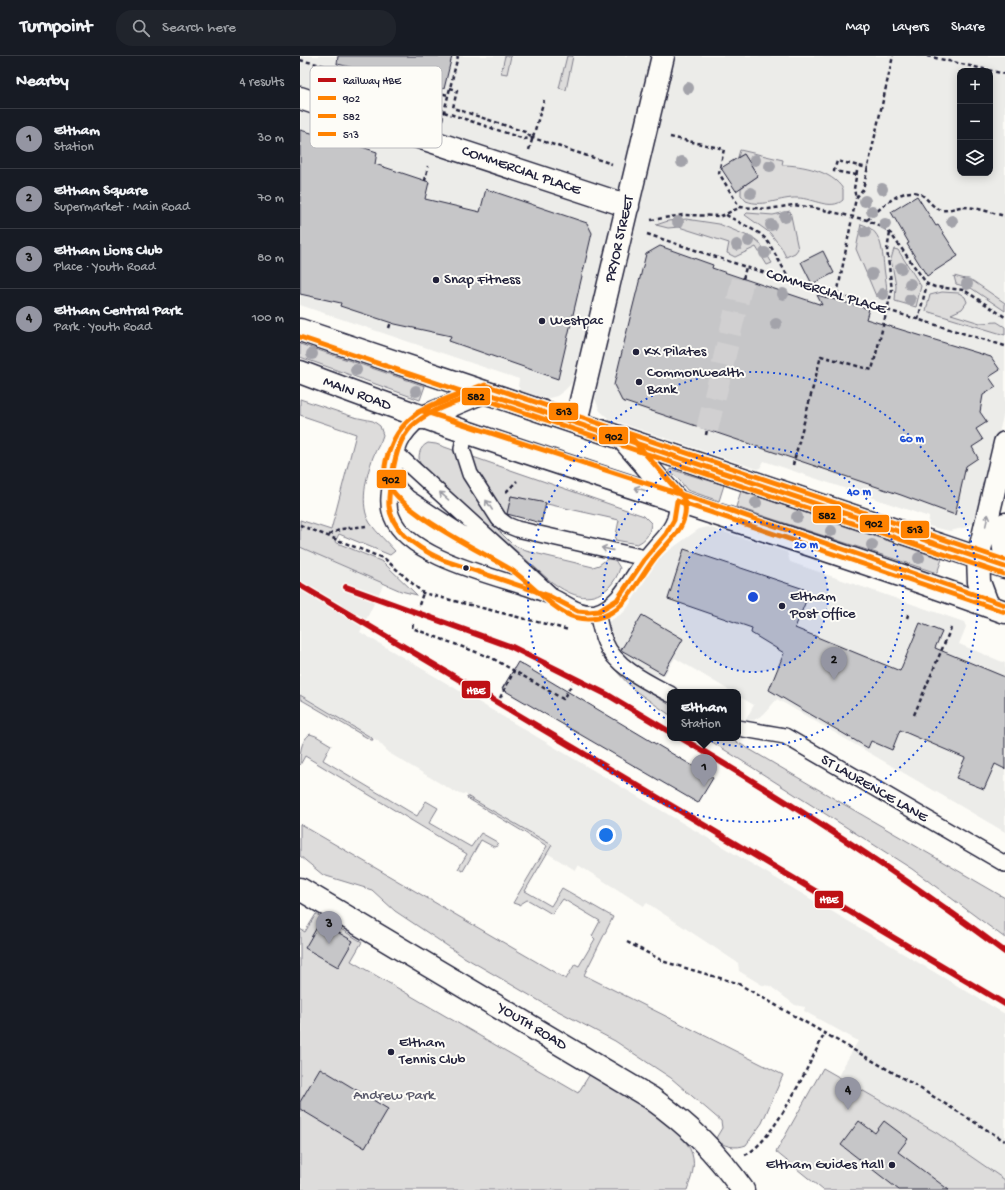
<!DOCTYPE html>
<meta charset="utf-8">
<style>
:root{--surface:#171b24;--page:#20242c;--text:#f1f3f6;--muted:#9ea1a6;--line:#363941;--accent:#9495a2}
body{margin:0;font-family:"Gochi Hand",sans-serif;background:var(--page);color:var(--text)}
.controls{position:absolute;right:12px;top:12px;display:grid;overflow:hidden;border-radius:8px;box-shadow:0 2px 10px #0003}
.controls button{width:36px;height:36px;display:grid;place-items:center;padding:0;border:0;border-bottom:1px solid var(--line);background:var(--surface);color:var(--text);font:20px sans-serif}
.you{position:absolute;left:306px;top:779px;width:14px;height:14px;margin:-10px;border:3px solid #fff;border-radius:50%;background:#1a73e8;box-shadow:0 0 0 6px #1a73e833}
.badge{display:grid;place-items:center;width:26px;height:26px;border-radius:50%;background:var(--accent);color:#111;font-size:13px;font-weight:700}
.pin{position:absolute;translate:-50% -33px;filter:drop-shadow(0 1px 2px #0008)}
.pin::after{content:'';position:absolute;top:21px;width:14px;height:12px;background:inherit;clip-path:polygon(0 0,100% 0,50% 100%)}
.popup{position:absolute;left:367px;top:633px;width:74px;height:52px;box-sizing:border-box;display:grid;place-content:center;border-radius:8px;background:var(--surface);filter:drop-shadow(0 1px 3px #0005);font-size:13px;white-space:nowrap;color:var(--muted)}
.popup b{font-size:15px;color:var(--text)}
.popup::after{content:'';position:absolute;left:50%;top:100%;margin-left:-8px;border:8px solid transparent;border-top-color:var(--surface)}
.list{margin:0;padding:0;list-style:none}
h2{display:flex;justify-content:space-between;align-items:center;height:52px;margin:0;padding:0 16px;font-size:17px}
h2 small{font-size:13px;font-weight:400;color:var(--muted)}
.list li{display:grid;grid-template-columns:26px 1fr auto;gap:12px;align-items:center;box-sizing:border-box;height:60px;padding:0 16px;border-top:1px solid var(--line)}
.list b{display:block;font-size:15px;white-space:nowrap}
.list p{margin:0;font-size:13px;white-space:nowrap;color:var(--muted)}
.list em{font-size:13px;font-style:normal;color:var(--muted)}
.icon{flex:none;width:22px;height:22px;fill:none;stroke:currentColor;stroke-width:2;stroke-linecap:round;stroke-linejoin:round}
.map{position:relative;flex:none;width:705px;height:1134px;overflow:hidden}
header{display:flex;align-items:center;gap:24px;box-sizing:border-box;height:56px;padding:0 20px;background:var(--surface);border-bottom:1px solid var(--line)}
header strong{font-size:19px}
nav{display:flex;gap:22px;margin-inline-start:auto;font-size:14px}
.search{width:280px;height:36px;background:var(--page);display:flex;align-items:center;gap:10px;box-sizing:border-box;padding:0 14px;border-radius:16px;color:var(--muted);font-size:15px}
main{display:flex}
aside{flex:1;background:var(--surface)}
.map>svg:first-child{display:block}
</style>
<header>
<strong>Turnpoint</strong>
<div class="search"><svg class="icon" aria-label="search" viewBox="0 0 24 24"><circle cx="10" cy="10" r="6"/><path d="M15 15l6 6"/></svg>Search here</div>
<nav><a>Map</a><a>Layers</a><a>Share</a></nav>
</header>
<main>
<aside>
<h2>Nearby<small>4 results</small></h2>
<ul class="list">
<li><span class="badge">1</span><div><b>Eltham</b><p>Station</p></div><em>30 m</em></li>
<li><span class="badge">2</span><div><b>Eltham Square</b><p>Supermarket · Main Road</p></div><em>70 m</em></li>
<li><span class="badge">3</span><div><b>Eltham Lions Club</b><p>Place · Youth Road</p></div><em>80 m</em></li>
<li><span class="badge">4</span><div><b>Eltham Central Park</b><p>Park · Youth Road</p></div><em>100 m</em></li>
</ul>
</aside>
<div class="map">
<svg width="705" height="1134" viewBox="0 0 705 1134">
<rect width="100%" height="100%" fill="#fdfcf7"/>
<filter id="ink" filterUnits="userSpaceOnUse"><feTurbulence type="fractalNoise" baseFrequency=".025" numOctaves="2"/><feDisplacementMap in="SourceGraphic" scale="8" xChannelSelector="R" yChannelSelector="G"/><feConvolveMatrix kernelMatrix="1 2 1 2 8 2 1 2 1" color-interpolation-filters="sRGB"/></filter>
<g filter="url(#ink)">
<path fill="#ecece9" fill-rule="evenodd" d="M0,0H352L277,314L271,328L265,334L257,340L249,342L241,341L221,335L218,330L219,323L0,249Z
M376,0H705V352L681,452L674,467L667,471L650,475L628,470L629,461L464,405L460,412L457,413L309,363L300,355L295,343L296,337ZM660,15H690V117H660Z
M408,471L487,496L490,506L664,566L666,571L659,588L705,607V776L477,643L464,658L454,664L445,665L454,649L438,640V636H432L375,602L364,620H359L346,617L329,604L312,583L308,566L323,557L328,551L356,507L364,498L399,473Z
M0,491L84,527L60,576L705,958V1124L637,1077L538,1020L558,985L504,955L505,951L495,949L470,930L462,929L439,915L438,907L347,847L344,850L278,809L275,814L247,797L251,789L167,739L153,735L89,697L78,685L0,639Z"/>
<path fill="#dddcdb" stroke="#807f8b" d="M205,0H211L207,18L201,17Z
M267,0H273L266,34L259,32Z
M440,94L483,104L482,109C502,109 532,115 543,133V144C531,155 512,142 498,142C480,141 464,152 446,145L441,139V132L458,120L444,98L438,101Z
M490,155L498,193L495,197L486,201L481,191L470,177L445,159L447,157L473,159Z
M386,163L419,168L455,183L460,187L472,207L467,209L456,191L435,201L427,197L429,187L379,171L368,172L356,169L368,165Z
M561,168C582,174 582,193 584,211C585,222 588,231 586,242L576,240L556,193Z
M594,193L598,194L621,230L616,251L595,245L596,230L591,203Z
M654,220L673,225L705,247V255L671,232L656,228Z
M642,236L659,237L665,241L667,246L662,253L651,258L680,267L697,266L705,271V279L626,255L630,239Z
M0,288L125,330L120,344L0,301Z
M0,343L54,361L73,365L80,370L83,379C81,387 76,393 73,401C66,421 59,449 70,467C77,477 87,486 95,495L90,499L39,478L35,486L83,506L117,539L101,535L0,491V464L31,474L56,378L0,359Z
M128,387L136,388L153,394L182,451L201,477L212,488L226,495L293,511L299,509L307,503L315,504L320,512C318,519 314,526 309,531C289,550 268,538 249,524L121,410C117,401 119,391 128,387Z
M173,401L344,460L351,467C350,478 346,484 337,488L315,484L319,464L211,440L207,459H204L174,413L171,402Z
M370,413L424,429L419,445L387,434L377,421L370,417Z
M441,435L642,503L637,517L436,451Z
M303,597L337,629L370,649V659L334,634L300,598Z
M0,639L72,682L73,684H71L0,643Z
M10,678L16,680L31,689L23,704L117,760L126,745L138,752L129,767L171,791L181,777L197,786L198,790L194,791L181,784L163,815L158,813L167,798L5,700L0,709C0,697 0,686 10,678Z
M406,682H430L705,842V882L612,813Z
M167,740L252,789L225,835L251,850L262,832L313,861L284,919L483,1019L462,1067L446,1089C437,1093 421,1091 416,1082L422,1072L421,1065L371,1022L315,985L243,947L164,901L95,855L72,834L23,819L0,800V768L266,923L275,908L279,910L295,883L292,880L300,865L263,843L252,858L230,845L227,844L219,849L213,847L247,790L167,742Z
M16,858L62,886L51,905L278,1037L290,1018C316,1033 384,1069 392,1098C396,1111 391,1122 387,1134H0V873L5,876Z
M523,1012L637,1077L705,1124V1134H523L476,1096Z"/>
<path fill="#c6c6c8" stroke="#22223b" d="M38,0H152L144,33L37,8Z
M0,74L23,80V78L77,96L75,108L129,126L125,143L180,156L186,133L287,167L292,177L258,323L149,285L151,280L95,268L40,250L41,247L0,238Z
M444,98L458,120L436,135L421,112Z
M617,140L636,170L638,169L658,200L627,220L607,188L609,187L591,156Z
M360,190L413,209L412,212L522,249L517,239L569,253L566,263L691,301L700,314L689,321L696,331L683,339L680,356L687,366L676,373L683,384L672,391L678,402L666,410L655,459L601,439L322,345L314,329L331,258L346,198Z
M523,195L534,217L512,228L501,206Z
M211,440L246,447L241,467L207,458Z
M384,493L510,535L495,572L600,615L620,567L642,576L635,592L705,621V713L695,708L684,733L656,722L665,702L600,674L592,694L571,685L568,692L469,634L484,597L451,577L452,572L368,543Z
M342,559L383,583L363,618L321,594Z
M218,606L413,722L398,747L202,633Z
M20,866L53,885L38,911L5,892Z
M20,1012L88,1053L65,1092L0,1053V1046Z
M559,1065L575,1077L584,1065L608,1083L598,1096L649,1134H599L541,1089Z"/>
<g fill="none" stroke-linecap="round" stroke-linejoin="round">
<path stroke="#d1d0d1" stroke-width="22" stroke-dasharray="22 11" stroke-linecap="butt" d="M407,374L443,223"/>
<g stroke="#22223b" stroke-width="18">
<path id="service" d="M121,362C99,380 97,392 92,419C90,433 86,448 92,461C107,501 193,520 231,533C239,536 249,539 257,543C269,549 280,559 296,556C321,550 333,517 348,499C363,479 378,473 377,445
M165,375L162,393L170,418L199,463L207,469L217,473L345,502
M96,397L250,538
M92,419L98,432L108,442L164,479L203,501
M297,556C299,566 301,577 305,586C315,611 347,626 370,638
M438,672L485,680L705,808"/>
</g>
<g stroke="#22223b" stroke-width="25">
<path id="minor" d="M0,42L328,150
M276,366L363,0
M0,833L351,1042C390,1070 415,1095 443,1134"/>
</g>
<g stroke="#22223b" stroke-width="25">
<path id="tertiary" d="M705,468L703,486L705,499
M678,502L705,387"/>
</g>
<g stroke="#22223b" stroke-width="25">
<path id="primary" d="M0,274L705,511
M0,316C232,405 472,471 705,556
M121,362L183,336
M323,383L377,445
M678,502L679,526L688,550"/>
</g>
<path stroke="#22223b" stroke-width="2.5" stroke-dasharray="4 3" stroke-linecap="butt" d="M627,0L705,18
M0,4L148,39
M150,32L157,34L153,52L225,76L232,82
M144,56L224,83L233,82L312,108
M142,64L158,0
M370,81L424,93L419,117L440,152
M229,94L244,44
M557,115L554,133L556,142L563,133L593,0
M556,119L534,115L537,105L568,112
M125,125L128,110
M426,159L459,177L467,184L490,224
M351,164L383,159L421,160L441,151L469,153L493,149L515,152L567,164L584,172L591,178L627,228L635,231L664,234L705,261
M567,164C580,154 603,127 622,139C629,144 633,152 641,154C649,155 655,151 663,151C676,151 692,157 705,160
M347,178L446,211L705,290
M443,223L446,211
M537,239L556,142
M618,264L627,228
M89,272L91,266
M406,379L407,374
M493,409L521,300L572,314L592,234L587,194L590,177
M206,436L217,425
M0,469L85,503L123,537L269,574
M29,479L41,473L66,470
M119,549L123,537
M607,562L609,556
M113,568L112,572L192,602L263,643L272,628
M200,642L214,615
M614,659L651,572
M327,886L365,906L437,927L613,1028L705,1085
M445,1099C475,1085 509,1007 525,977"/>
<use href="#service" stroke="#fdfcf7" stroke-width="15"/>
<use href="#minor" stroke="#fdfcf7" stroke-width="22"/>
<use href="#tertiary" stroke="#fdfcf7" stroke-width="22"/>
<use href="#primary" stroke="#fdfcf7" stroke-width="22"/>
<g stroke="#fdfcf7" stroke-width="8">
<path id="bus-1" d="M183,336L705,511
M183,336C159,346 131,352 112,370C100,382 96,398 93,414C91,426 88,438 89,450C92,477 121,494 143,504L247,539L278,555L288,556L299,555L317,544L344,504L366,478L374,464L377,445
M377,445L705,556"/>
</g>
<g stroke="#fdfcf7" stroke-width="8">
<path id="bus-2" d="M0,281L703,518
M180,330C144,345 105,351 90,393C87,400 84,411 85,419C89,453 186,497 213,515C231,528 245,546 265,557C274,562 286,564 297,562C328,556 340,517 360,496C374,482 392,463 383,441L328,378"/>
</g>
<g stroke="#fdfcf7" stroke-width="8">
<path id="bus-3" d="M123,355L426,453L705,549
M118,356L185,329L705,504"/>
</g>
<use href="#bus-1" stroke="#ff8200" stroke-width="5"/>
<use href="#bus-2" stroke="#ff8200" stroke-width="5"/>
<use href="#bus-3" stroke="#ff8200" stroke-width="5"/>
<g stroke="#fdfcf7" stroke-width="9">
<path id="rail-1" d="M0,529L705,948
M46,531L212,591L308,639L370,676
M381,682C493,748 601,818 705,896"/>
</g>
<use href="#rail-1" stroke="#be1014" stroke-width="6"/>
</g>
<g fill="#a3a3aa">
<circle cx="388" cy="32" r="6"/>
<circle cx="455" cy="104" r="6"/>
<circle cx="382" cy="106" r="6"/>
<circle cx="470" cy="110" r="6"/>
<circle cx="582" cy="133" r="6"/>
<circle cx="451" cy="137" r="6"/>
<circle cx="565" cy="145" r="6"/>
<circle cx="572" cy="155" r="6"/>
<circle cx="485" cy="161" r="6"/>
<circle cx="652" cy="165" r="6"/>
<circle cx="378" cy="166" r="6"/>
<circle cx="585" cy="168" r="6"/>
<circle cx="471" cy="169" r="6"/>
<circle cx="565" cy="176" r="6"/>
<circle cx="449" cy="185" r="6"/>
<circle cx="437" cy="189" r="6"/>
<circle cx="465" cy="197" r="6"/>
<circle cx="601" cy="212" r="6"/>
<circle cx="572" cy="218" r="6"/>
<circle cx="610" cy="228" r="6"/>
<circle cx="667" cy="228" r="6"/>
<circle cx="483" cy="238" r="6"/>
<circle cx="583" cy="238" r="6"/>
<circle cx="610" cy="244" r="6"/>
<circle cx="476" cy="268" r="6"/>
<circle cx="12" cy="298" r="6"/>
<circle cx="56" cy="314" r="6"/>
<circle cx="116" cy="335" r="6"/>
<circle cx="456" cy="447" r="6"/>
<circle cx="497" cy="461" r="6"/>
<circle cx="531" cy="475" r="6"/>
<circle cx="572" cy="489" r="6"/>
<circle cx="619" cy="502" r="6"/>
</g>
<defs><path id="oneway-shaft" d="M-6 0H5M1.5-3L5.5 0L1.5 3" fill="none" stroke-width="1.6" stroke-linecap="round" stroke-linejoin="round"/></defs>
<g stroke="#9a9aa2">
<use href="#oneway-shaft" transform="translate(340 433) rotate(-162)"/>
<use href="#oneway-shaft" transform="translate(144 440) rotate(-139)"/>
<use href="#oneway-shaft" transform="translate(189 449) rotate(-123)"/>
<use href="#oneway-shaft" transform="translate(687 464) rotate(-77)"/>
<use href="#oneway-shaft" transform="translate(307 493) rotate(-167)"/>
</g>
</g>
<circle cx="453" cy="541" r="75" fill="#1d4ed8" fill-opacity=".12"/>
<g fill="none" stroke="#1d4ed8" stroke-width="2" stroke-dasharray="2 4">
<circle cx="453" cy="541" r="75"/>
<circle cx="453" cy="541" r="150"/>
<circle cx="453" cy="541" r="225"/>
</g>
<g fill="#22223b" stroke="#fdfcf7" stroke-width="1.5">
<circle cx="136" cy="224" r="4"/>
<circle cx="242" cy="265" r="4"/>
<circle cx="336" cy="296" r="4"/>
<circle cx="339" cy="326" r="4"/>
<circle cx="166" cy="512" r="3.5"/>
<circle cx="482" cy="550" r="4"/>
<circle cx="91" cy="996" r="4"/>
<circle cx="592" cy="1109" r="4"/>
</g>
<g text-anchor="middle" dominant-baseline="central" stroke-width="4" stroke-linejoin="round" paint-order="stroke">
<g font-size="15" fill="#22223b" stroke="#fdfcf7">
<text transform="translate(221 115) rotate(19)">COMMERCIAL PLACE</text>
<text transform="translate(320 183) rotate(-77)">PRYOR STREET</text>
<text transform="translate(526 236) rotate(17)">COMMERCIAL PLACE</text>
<text transform="translate(57 338) rotate(21)">MAIN ROAD</text>
<text transform="translate(574 733) rotate(30)">ST LAURENCE LANE</text>
<text transform="translate(232 971) rotate(31)">YOUTH ROAD</text>
</g>
<g font-size="15" fill="#22223b" stroke="#fdfcf7" text-anchor="start">
<text x="144" y="224">Snap Fitness</text>
<text x="250" y="265">Westpac</text>
<text x="344" y="296">KX Pilates</text>
<text x="347" y="317">Commonwealth<tspan x="347" dy="17">Bank</tspan></text>
<text x="490" y="541">Eltham<tspan x="490" dy="17">Post Office</tspan></text>
<text x="99" y="987">Eltham<tspan x="99" dy="17">Tennis Club</tspan></text>
<text x="584" y="1109" text-anchor="end">Eltham Guides Hall</text>
</g>
<g font-size="15" fill="#5a5a6b" stroke="#fdfcf7">
<text x="94" y="1040">Andrew Park</text>
</g>
</g>
<rect x="10" y="10" width="132" height="82" rx="6" fill="#fdfcf7" stroke="#bbbbbf" stroke-width="1"/>
<rect x="18" y="22" width="18" height="4" fill="#be1014"/>
<rect x="18" y="40" width="18" height="4" fill="#ff8200"/>
<rect x="18" y="58" width="18" height="4" fill="#ff8200"/>
<rect x="18" y="76" width="18" height="4" fill="#ff8200"/>
<g font-size="11" fill="#22223b">
<text x="43" y="28">Railway HBE</text>
<text x="43" y="46">902</text>
<text x="43" y="64">582</text>
<text x="43" y="82">513</text>
</g>
<circle cx="453" cy="541" r="6" fill="#1d4ed8" stroke="#fdfcf7" stroke-width="2"/>
<g font-size="12" text-anchor="middle" font-weight="bold" fill="#1d4ed8" stroke="#fdfcf7" stroke-width="4" stroke-linejoin="round" paint-order="stroke">
<text x="612" y="386">60 m</text>
<text x="559" y="439">40 m</text>
<text x="506" y="492">20 m</text>
</g>
<g stroke="#fdfcf7" stroke-width="1.5">
<rect x="161" y="331" width="30" height="19" rx="4" fill="#ff8200"/>
<rect x="248" y="346" width="31" height="19" rx="4" fill="#ff8200"/>
<rect x="298" y="370" width="31" height="19" rx="4" fill="#ff8200"/>
<rect x="76" y="413" width="31" height="20" rx="4" fill="#ff8200"/>
<rect x="512" y="449" width="30" height="19" rx="4" fill="#ff8200"/>
<rect x="559" y="458" width="31" height="19" rx="4" fill="#ff8200"/>
<rect x="600" y="464" width="30" height="19" rx="4" fill="#ff8200"/>
<rect x="161" y="624" width="30" height="19" rx="4" fill="#be1014"/>
<rect x="514" y="834" width="30" height="19" rx="4" fill="#be1014"/>
</g>
<g font-size="11" text-anchor="middle" font-weight="bold" fill="#fff">
<text x="176" y="638">HBE</text>
<text x="529" y="847">HBE</text>
</g>
<g font-size="11" text-anchor="middle" font-weight="bold" fill="#111">
<text x="176" y="344">582</text>
<text x="264" y="359">513</text>
<text x="314" y="384">902</text>
<text x="91" y="427">902</text>
<text x="527" y="463">582</text>
<text x="574" y="471">902</text>
<text x="615" y="477">513</text>
</g>
</svg>
<div class="controls">
<button>+</button>
<button>−</button>
<button><svg class="icon" aria-label="layers" viewBox="0 0 24 24"><path d="M12 4l9 5-9 5-9-5zM3 14l9 5 9-5"/></svg></button>
</div>
<div class="you"></div>
<div class="pin badge" style="left:404px;top:731px">1</div>
<div class="popup"><b>Eltham</b>Station</div>
<div class="pin badge" style="left:534px;top:624px">2</div>
<div class="pin badge" style="left:29px;top:888px">3</div>
<div class="pin badge" style="left:548px;top:1054px">4</div>
</div>
</main>
